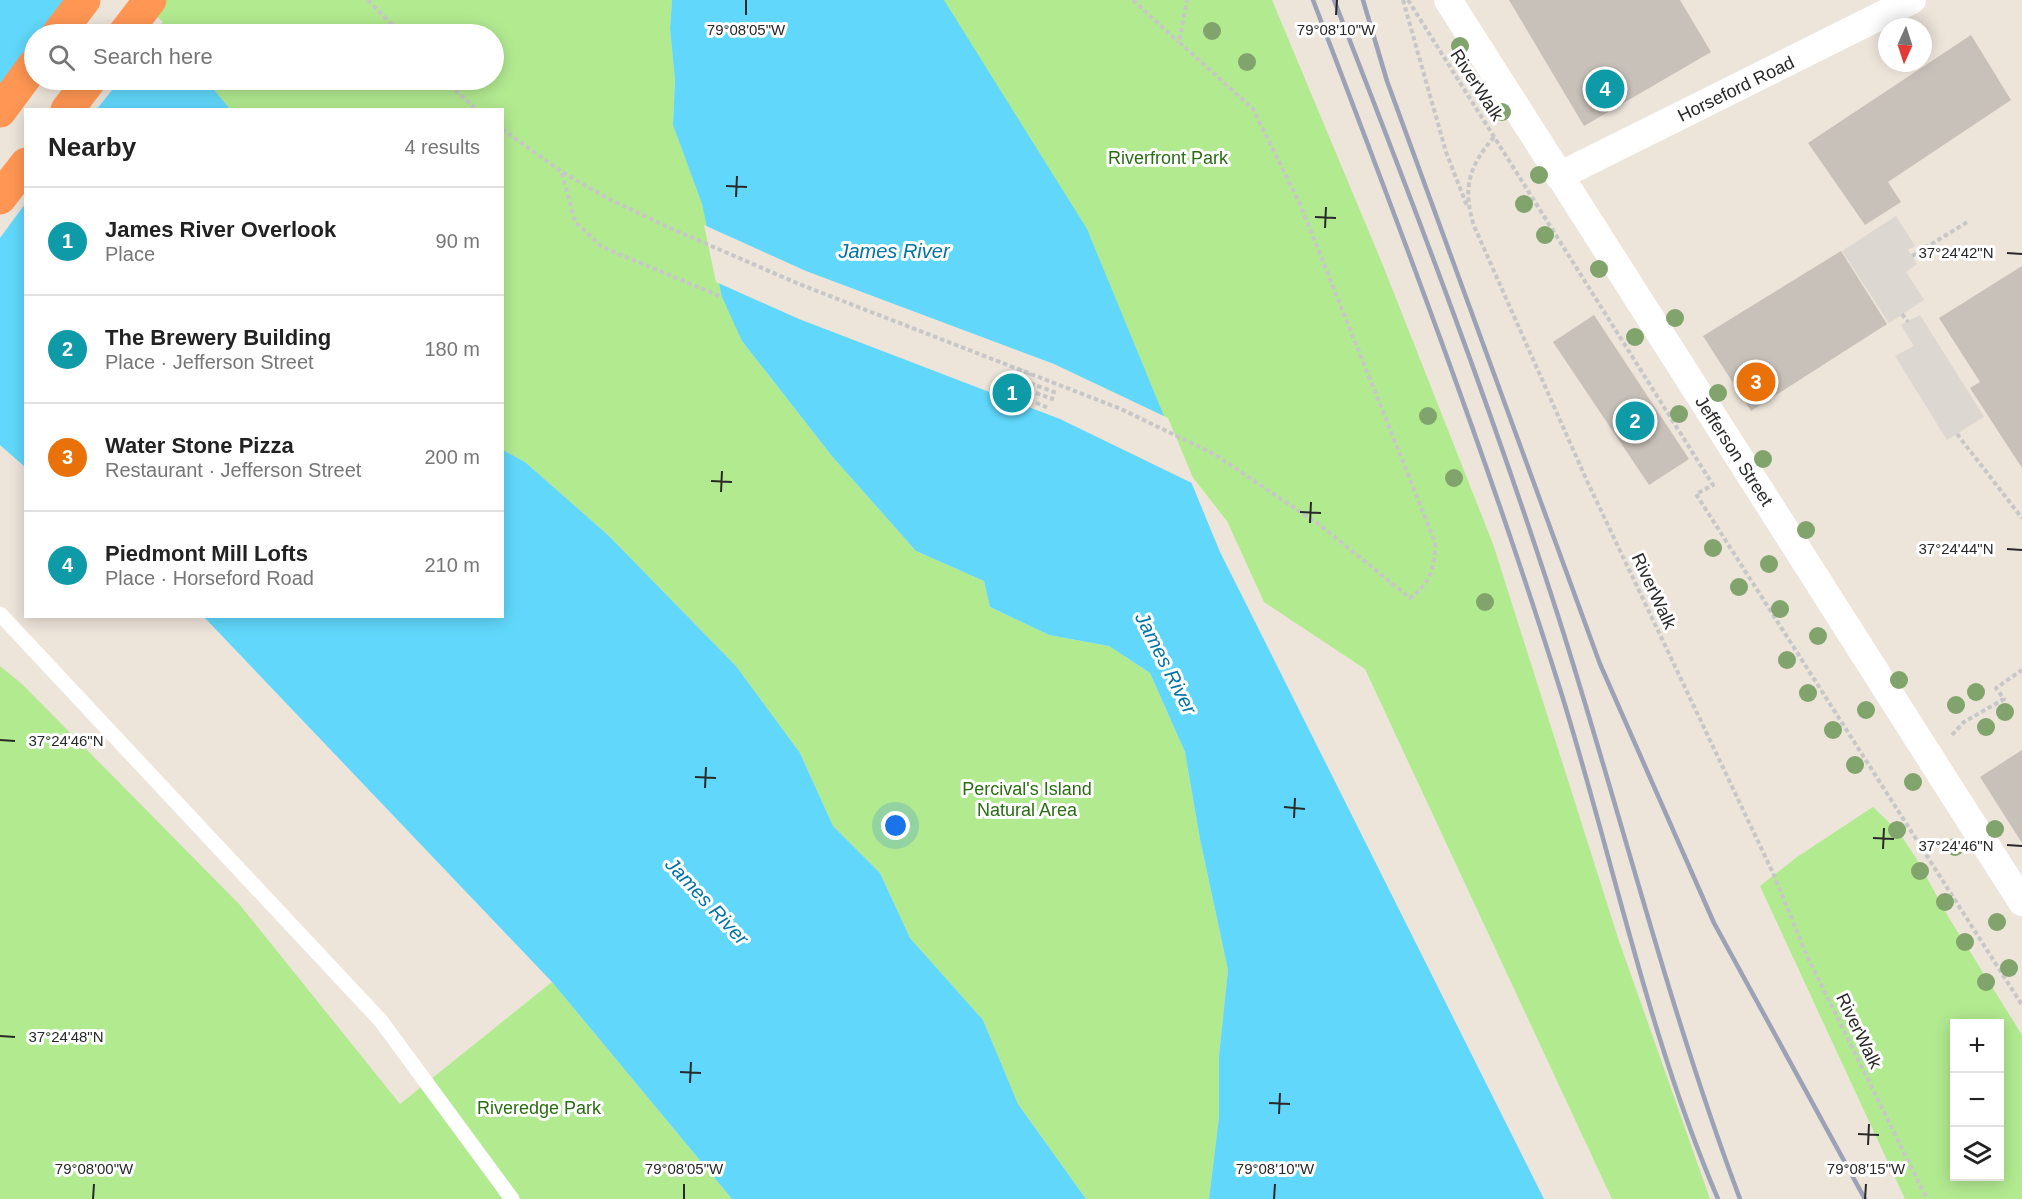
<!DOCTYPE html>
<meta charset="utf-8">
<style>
:root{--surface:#fff;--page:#f2f2f2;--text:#222;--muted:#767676;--line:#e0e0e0;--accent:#7c3aed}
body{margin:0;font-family:Helvetica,sans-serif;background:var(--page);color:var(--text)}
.controls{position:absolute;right:18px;bottom:18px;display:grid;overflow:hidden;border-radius:0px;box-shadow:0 3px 15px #0003}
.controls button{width:54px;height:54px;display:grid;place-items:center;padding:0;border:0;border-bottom:2px solid var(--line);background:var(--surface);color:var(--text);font:30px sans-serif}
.compass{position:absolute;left:1878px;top:18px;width:54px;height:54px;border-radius:50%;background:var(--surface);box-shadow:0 3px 15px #0003;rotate:183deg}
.you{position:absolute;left:896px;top:826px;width:21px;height:21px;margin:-15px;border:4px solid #fff;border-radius:50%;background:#1a73e8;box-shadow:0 0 0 9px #1a73e833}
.badge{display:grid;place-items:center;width:39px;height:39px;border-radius:50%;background:var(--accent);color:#fff;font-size:20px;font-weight:700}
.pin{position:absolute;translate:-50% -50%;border:3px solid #fff;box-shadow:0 2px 6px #0006}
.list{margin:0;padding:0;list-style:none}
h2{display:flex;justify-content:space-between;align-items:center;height:78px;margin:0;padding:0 24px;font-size:26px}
h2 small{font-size:20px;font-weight:400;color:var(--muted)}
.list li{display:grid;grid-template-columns:39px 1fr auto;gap:18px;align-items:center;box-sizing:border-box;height:108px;padding:0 24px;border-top:2px solid var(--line)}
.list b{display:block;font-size:22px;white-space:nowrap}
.list p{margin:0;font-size:20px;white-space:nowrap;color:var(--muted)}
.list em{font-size:20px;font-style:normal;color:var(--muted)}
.icon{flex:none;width:33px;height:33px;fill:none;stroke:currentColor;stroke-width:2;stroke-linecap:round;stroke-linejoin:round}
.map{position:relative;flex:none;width:2022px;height:1199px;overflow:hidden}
.search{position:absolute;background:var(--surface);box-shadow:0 3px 15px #0003;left:24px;top:24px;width:480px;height:66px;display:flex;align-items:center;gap:15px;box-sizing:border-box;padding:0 21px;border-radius:33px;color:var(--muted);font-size:22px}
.panel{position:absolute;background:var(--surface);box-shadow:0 3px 15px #0003;left:24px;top:108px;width:480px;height:510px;border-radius:0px}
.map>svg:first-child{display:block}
</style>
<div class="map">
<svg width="2022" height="1199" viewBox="0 0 2022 1199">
<rect width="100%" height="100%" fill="#ede4da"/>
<path fill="#b2ea90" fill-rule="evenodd" d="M134,0H672L670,29L675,80L673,124L702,204L742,341L831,455L916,551L984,581L990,607L1049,635L1109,646L1150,673L1185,752L1200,839L1228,970L1219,1056V1117L1209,1199H1086L1018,1104L983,1020L910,938L880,873L833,826L800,753L736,666L608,535L525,462L503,450L502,110L230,109L206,80H494V34H170Z
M923,0H1272L1382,263L1493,544L1618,938L1710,1199H1612L1365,669L1264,602L1227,521L1064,313Z
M0,666L22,684L240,905L400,1104L552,982L732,1199H0Z
M1873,807L1898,831L1916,858L1949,918L2022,1035V1199H1905L1760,886L1797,857ZM1954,1024H2000V1176H1954Z"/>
<path fill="#ddd7d1" d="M1896,216L1915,246L1908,250L1917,264L1906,272L1924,300L1889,323L1842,251Z
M1920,315L1984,417L1947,440L1895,356L1914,346L1901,325Z"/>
<path fill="#61d8fb" d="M0,0H134L170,34H34V80H206L230,109L26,110L25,467L0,445Z
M672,0H944L1087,229L1220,552L1544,1199H1209L1219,1117V1056L1228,970L1200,839L1185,752L1150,673L1109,646L1049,635L990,607L984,581L916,551L831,455L742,341L722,297L702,204L673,125L675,80L670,29Z
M503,450L525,462L608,535L736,666L800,753L833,826L880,873L910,938L983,1020L1018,1104L1086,1199H732L552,982L204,617L502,616Z"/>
<path fill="#ede4da" d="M70,0H139L163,22L154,34H44Z
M34,46V80H120L97,109L26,110L25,204L0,238V92Z
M704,225L806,271L1054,364L1168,418L1196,485L1060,419L799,319L716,282Z"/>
<path fill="#c8c1b9" d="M1509,0H1680L1711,52L1584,126Z
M1971,35L2011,100L1888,182L1901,202L1865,225L1808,143Z
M1841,251L1887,324L1751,411L1703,336Z
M2022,266V468L1970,388L1980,382L1939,318Z
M1594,315L1689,459L1649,485L1553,342Z
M2022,750V843L1980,777Z"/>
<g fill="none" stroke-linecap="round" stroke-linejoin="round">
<path stroke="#c7c7c7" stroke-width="4" stroke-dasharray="4.5 3" stroke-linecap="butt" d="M368,0L401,34
M1133,0L1178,42
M1403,0L1446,152L1467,206
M1408,0L1713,485L1696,494L2022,1005
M444,80L477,110
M502,129L562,172L607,198L672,229L799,284L1121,409L1214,454L1320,525L1410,598C1431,583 1435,567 1435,542L1300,204L1253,109L1179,42L1187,0
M1494,137C1469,166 1462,188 1474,226L1587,481L1773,873L1807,956L1927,1199
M562,173L575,222L602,247L722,297
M1912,256L1969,221
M1902,314L1908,322
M1021,368L1012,393L1049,408
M1015,385L1052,399L1054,392L1027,382L1030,373
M1957,434L2022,518
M1952,735L1964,722L2004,699L1996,688L2022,670"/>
<path stroke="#fff" stroke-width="15" d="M0,614L381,1021L512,1199"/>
<path stroke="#fff" stroke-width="28" d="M1448,0L2022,902
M1559,176L1912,0"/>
<path stroke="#ff9653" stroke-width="33" d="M58,34L84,0
M124,34L150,0
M67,110L90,80
M0,111L34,65
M0,198L26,164"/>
<path stroke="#9ca1b6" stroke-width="4.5" d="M1313,0C1400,228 1487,456 1560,689C1613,858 1648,1036 1718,1199
M1334,0C1414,205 1493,412 1560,622C1621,814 1669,1010 1740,1199
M1363,0L1387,81L1600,664L1714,923L1865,1199"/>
</g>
<g fill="#81a36c">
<circle cx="1212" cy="31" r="9"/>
<circle cx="1460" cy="46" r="9"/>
<circle cx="1247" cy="62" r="9"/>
<circle cx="1502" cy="112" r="9"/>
<circle cx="1539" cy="175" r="9"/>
<circle cx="1524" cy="204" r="9"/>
<circle cx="1545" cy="235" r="9"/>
<circle cx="1599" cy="269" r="9"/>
<circle cx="1675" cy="318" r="9"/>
<circle cx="1635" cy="337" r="9"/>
<circle cx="1718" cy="393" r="9"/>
<circle cx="1679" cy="414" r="9"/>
<circle cx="1428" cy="416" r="9"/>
<circle cx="1763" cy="459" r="9"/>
<circle cx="1454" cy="478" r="9"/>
<circle cx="1806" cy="530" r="9"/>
<circle cx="1713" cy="548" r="9"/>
<circle cx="1769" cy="564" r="9"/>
<circle cx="1739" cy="587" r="9"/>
<circle cx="1485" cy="602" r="9"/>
<circle cx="1780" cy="609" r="9"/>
<circle cx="1818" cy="636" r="9"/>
<circle cx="1787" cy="660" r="9"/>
<circle cx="1899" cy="680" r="9"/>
<circle cx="1976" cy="692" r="9"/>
<circle cx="1808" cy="693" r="9"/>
<circle cx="1956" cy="705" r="9"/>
<circle cx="1866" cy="710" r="9"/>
<circle cx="2005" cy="712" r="9"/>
<circle cx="1986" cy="727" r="9"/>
<circle cx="1833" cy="730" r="9"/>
<circle cx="1855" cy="765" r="9"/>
<circle cx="1913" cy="782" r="9"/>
<circle cx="1995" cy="829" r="9"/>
<circle cx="1897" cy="830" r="9"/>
<circle cx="1955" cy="847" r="9"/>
<circle cx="1920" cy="871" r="9"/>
<circle cx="1945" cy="902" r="9"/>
<circle cx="1997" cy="922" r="9"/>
<circle cx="1965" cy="942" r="9"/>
<circle cx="2009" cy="968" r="9"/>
<circle cx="1986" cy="982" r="9"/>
</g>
<path fill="none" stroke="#292929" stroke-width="2" d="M746,15V0M1336,15L1337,0M726,186L747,187M736,197L737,176M1315,217L1336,218M1325,228L1326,207M2007,253L2022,254M711,481L732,482M721,492L722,471M1300,512L1321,513M1310,523L1311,502M2007,549L2022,550M0,740L15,741M695,777L716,778M705,788L706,767M1284,807L1305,809M1294,818L1295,798M1873,838L1894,839M2007,845L2022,846M1883,849L1884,828M0,1036L15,1037M680,1072L701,1073M690,1083L691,1062M1269,1103L1290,1104M1279,1114L1280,1093M1858,1134L1879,1135M1868,1145L1869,1124M93,1199L94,1184M684,1199V1184M1274,1199L1275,1184M1865,1199L1866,1184"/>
<g text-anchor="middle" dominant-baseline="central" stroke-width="6" stroke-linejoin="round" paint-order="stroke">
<g font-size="18" fill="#292929" stroke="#fff">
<text transform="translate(1477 85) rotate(57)">RiverWalk</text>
<text transform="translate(1736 89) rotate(-26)">Horseford Road</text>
<text transform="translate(1734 451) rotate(57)">Jefferson Street</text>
<text transform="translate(1654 591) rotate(65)">RiverWalk</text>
<text transform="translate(1859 1031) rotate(64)">RiverWalk</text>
</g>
<g font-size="18" fill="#296e12" stroke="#fff">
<text x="1168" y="158">Riverfront Park</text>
<text x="1027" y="789">Percival's Island<tspan x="1027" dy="21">Natural Area</tspan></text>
<text x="539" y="1108">Riveredge Park</text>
</g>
<g font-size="20" font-style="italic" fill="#0074a7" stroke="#fff">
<text x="894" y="251">James River</text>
<text transform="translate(1166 663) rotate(63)">James River</text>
<text transform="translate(707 901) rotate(47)">James River</text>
</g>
</g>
<g font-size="15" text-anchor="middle" fill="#292929" stroke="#fff" stroke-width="6" stroke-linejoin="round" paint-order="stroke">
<text x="746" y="35">79°08'05"W</text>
<text x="1336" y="35">79°08'10"W</text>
<text x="1956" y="258">37°24'42"N</text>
<text x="1956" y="554">37°24'44"N</text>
<text x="66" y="746">37°24'46"N</text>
<text x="1956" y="851">37°24'46"N</text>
<text x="66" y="1042">37°24'48"N</text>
<text x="94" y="1174">79°08'00"W</text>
<text x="684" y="1174">79°08'05"W</text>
<text x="1275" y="1174">79°08'10"W</text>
<text x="1866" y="1174">79°08'15"W</text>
</g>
</svg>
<div class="controls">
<button>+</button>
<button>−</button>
<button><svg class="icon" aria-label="layers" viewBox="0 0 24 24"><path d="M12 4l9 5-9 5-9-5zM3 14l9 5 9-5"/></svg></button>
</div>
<svg class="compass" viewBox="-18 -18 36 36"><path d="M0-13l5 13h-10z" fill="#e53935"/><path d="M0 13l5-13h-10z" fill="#767676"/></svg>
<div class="you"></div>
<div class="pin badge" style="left:1012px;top:393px;background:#0f9aa8">1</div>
<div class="pin badge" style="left:1635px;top:421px;background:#0f9aa8">2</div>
<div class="pin badge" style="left:1756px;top:382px;background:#e8710a">3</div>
<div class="pin badge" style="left:1605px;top:89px;background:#0f9aa8">4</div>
<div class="search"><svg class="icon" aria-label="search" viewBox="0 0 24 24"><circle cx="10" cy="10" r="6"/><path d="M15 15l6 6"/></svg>Search here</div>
<section class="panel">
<h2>Nearby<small>4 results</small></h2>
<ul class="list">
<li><span class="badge" style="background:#0f9aa8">1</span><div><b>James River Overlook</b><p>Place</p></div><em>90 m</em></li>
<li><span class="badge" style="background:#0f9aa8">2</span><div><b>The Brewery Building</b><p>Place · Jefferson Street</p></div><em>180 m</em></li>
<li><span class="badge" style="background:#e8710a">3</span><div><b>Water Stone Pizza</b><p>Restaurant · Jefferson Street</p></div><em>200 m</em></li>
<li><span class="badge" style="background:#0f9aa8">4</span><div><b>Piedmont Mill Lofts</b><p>Place · Horseford Road</p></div><em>210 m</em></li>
</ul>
</section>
</div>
